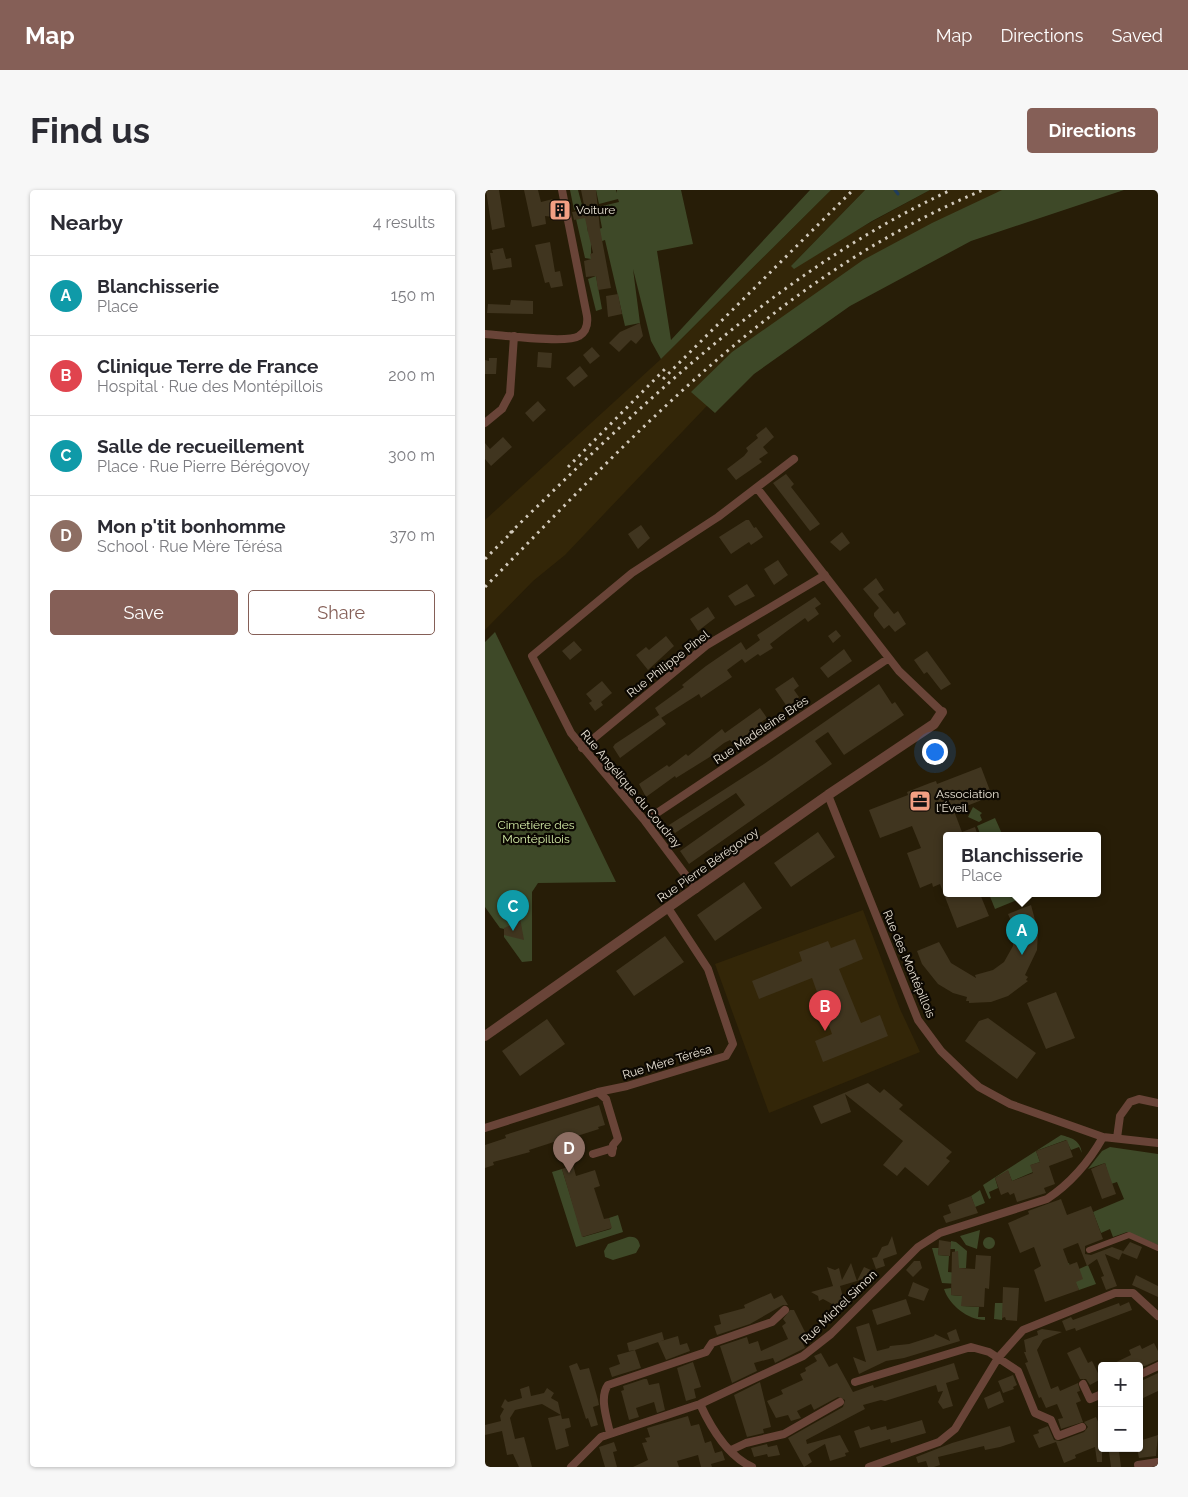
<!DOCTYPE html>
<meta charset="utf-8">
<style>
:root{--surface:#fff;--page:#f7f7f7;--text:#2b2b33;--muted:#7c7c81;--line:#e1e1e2;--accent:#855f57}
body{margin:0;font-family:Raleway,sans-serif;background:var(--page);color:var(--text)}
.controls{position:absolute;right:15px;bottom:15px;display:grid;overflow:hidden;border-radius:5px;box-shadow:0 1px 4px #0004}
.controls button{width:45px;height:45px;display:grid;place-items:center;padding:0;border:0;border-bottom:1px solid var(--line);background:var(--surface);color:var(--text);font:25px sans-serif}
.you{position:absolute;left:449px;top:561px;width:18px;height:18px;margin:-12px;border:4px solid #fff;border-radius:50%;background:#1a73e8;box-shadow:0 0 0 8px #1a73e833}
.badge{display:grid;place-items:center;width:32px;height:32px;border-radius:50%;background:var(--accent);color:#fff;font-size:16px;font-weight:700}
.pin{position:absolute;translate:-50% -41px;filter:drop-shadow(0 1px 2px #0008)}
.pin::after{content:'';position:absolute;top:26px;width:18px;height:15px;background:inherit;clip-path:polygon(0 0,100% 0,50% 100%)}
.popup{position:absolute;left:458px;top:642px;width:158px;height:65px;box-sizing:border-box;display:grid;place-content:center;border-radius:5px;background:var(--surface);filter:drop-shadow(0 1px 4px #0005);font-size:16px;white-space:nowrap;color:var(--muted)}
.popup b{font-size:19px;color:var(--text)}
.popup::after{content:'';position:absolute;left:50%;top:100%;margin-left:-10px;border:10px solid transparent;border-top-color:var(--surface)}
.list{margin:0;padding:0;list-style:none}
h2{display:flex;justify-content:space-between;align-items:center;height:65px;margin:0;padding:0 20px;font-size:21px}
h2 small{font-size:16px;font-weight:400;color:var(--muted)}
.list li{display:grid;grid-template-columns:32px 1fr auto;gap:15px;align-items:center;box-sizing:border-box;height:80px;padding:0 20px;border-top:1px solid var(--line)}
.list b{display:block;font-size:19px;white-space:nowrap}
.list p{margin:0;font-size:16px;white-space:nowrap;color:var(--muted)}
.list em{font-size:16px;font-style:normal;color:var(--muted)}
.actions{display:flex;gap:10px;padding:15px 20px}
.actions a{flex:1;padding:11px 0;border:1px solid var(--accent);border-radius:5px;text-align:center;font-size:18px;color:var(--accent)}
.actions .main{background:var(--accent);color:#fff}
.map{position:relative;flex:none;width:673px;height:1277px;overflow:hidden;border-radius:5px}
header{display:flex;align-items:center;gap:30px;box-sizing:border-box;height:70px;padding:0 25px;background:var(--accent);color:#fff}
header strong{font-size:24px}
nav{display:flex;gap:28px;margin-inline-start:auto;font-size:18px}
.intro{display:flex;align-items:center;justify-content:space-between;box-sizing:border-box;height:120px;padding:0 30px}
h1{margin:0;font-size:35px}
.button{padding:12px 22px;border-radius:5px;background:var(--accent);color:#fff;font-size:18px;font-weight:700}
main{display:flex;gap:30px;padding:0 30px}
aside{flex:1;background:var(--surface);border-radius:5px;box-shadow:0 1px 4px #0004}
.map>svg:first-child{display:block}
</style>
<header>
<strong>Map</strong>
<nav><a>Map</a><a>Directions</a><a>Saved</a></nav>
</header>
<div class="intro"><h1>Find us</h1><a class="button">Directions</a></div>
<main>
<aside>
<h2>Nearby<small>4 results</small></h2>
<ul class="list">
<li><span class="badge" style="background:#0f9aa8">A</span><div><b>Blanchisserie</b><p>Place</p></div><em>150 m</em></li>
<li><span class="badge" style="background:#e0444e">B</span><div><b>Clinique Terre de France</b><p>Hospital · Rue des Montépillois</p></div><em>200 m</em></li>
<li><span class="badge" style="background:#0f9aa8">C</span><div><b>Salle de recueillement</b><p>Place · Rue Pierre Bérégovoy</p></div><em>300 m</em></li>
<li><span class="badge" style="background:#8d6e63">D</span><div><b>Mon p'tit bonhomme</b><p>School · Rue Mère Térésa</p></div><em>370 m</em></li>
</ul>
<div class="actions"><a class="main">Save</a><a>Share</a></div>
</aside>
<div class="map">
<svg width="673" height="1277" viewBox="0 0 673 1277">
<rect width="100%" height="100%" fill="#271d07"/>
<path fill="#332608" d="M346,0H380L306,76L445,0H556L437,54L237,200L80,365L48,391L0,440V330L176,169Z
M378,720L415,819L435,862L284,923L230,774Z"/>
<path fill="#3e4928" d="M85,0H93L98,19L89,20Z
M111,0H131L132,3V0H196L208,54L172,61L186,150L325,0H346L176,169L166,151L148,79L155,133L140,136L120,50L106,55V69L100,68L91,29L101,27L103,42L117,38L113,17L134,12L133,9L114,14Z
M380,0H445L387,31L309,79L306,76Z
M517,0H639L486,51L365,116L269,184L230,223L206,202L247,162L378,70L447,33Z
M111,86L117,119L111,121L103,89Z
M10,442L131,692L53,693L47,702V771L37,772L19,747V739L15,738L0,717V452Z
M488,617L497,623L495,625L497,630L494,632L483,627Z
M510,628L518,646H496L492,636Z
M504,704H529L532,710L510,719Z
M576,945C587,948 595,950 597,963L594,957L586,960L581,950L551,961L555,972L546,975L548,982L527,991L523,981L510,988L513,998L504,1002L506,1008L504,1009L498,995Z
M625,957L673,964V1055L642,1042L628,1047L625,1039L616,1043L608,1022L639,1009L632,992L626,994L620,973L603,979L617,961Z
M77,979L98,1047L126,1039L124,1028L133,1025L138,1042L91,1057L67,982Z
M495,1000L500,1013L490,1017L486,1006Z
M495,1040L492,1059L481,1055L475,1046Z
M143,1047C150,1046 154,1049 155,1056L151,1063L128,1070L120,1067L119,1061L123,1054Z
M498 1053a6 6 0 1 1 12 0a6 6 0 1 1-12 0Z
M466,1051L471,1052L482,1061L481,1078H474L470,1066V1059H465Z
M447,1058H454L453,1065L464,1066L463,1082L473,1083L472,1094L457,1093Z
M584,1073L585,1077L594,1079L603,1075L611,1094L594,1100L591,1094L574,1077Z
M466,1098V1105L477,1106V1116L494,1117L493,1127H500V1130C483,1130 464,1115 459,1099Z
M510,1113H519L517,1130L509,1129Z"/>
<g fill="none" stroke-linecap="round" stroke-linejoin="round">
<path stroke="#213d5b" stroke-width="3" d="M410,0L413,4"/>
</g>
<path fill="#40351f" d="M1,0H14L20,37L7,40Z
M39,0H53L56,12L68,9V13L73,11L77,28L60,26L61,34L47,37Z
M96,0H111L115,39L126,98L113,100L111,86L101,87L99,71L106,69L105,64L108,63L103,42L100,28L89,30L87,22L100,20Z
M65,52L70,82L75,81L78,96L66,98L64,92L60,93L50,55Z
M18,58L21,69L26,68L27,77L8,80L5,63H8L7,60Z
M133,104L137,124L123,127L121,106Z
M26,110L48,111V124L2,123L3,114L25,115Z
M155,133L158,146L151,154L146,150L134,162L124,153L135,142Z
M107,157L115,166L105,174L98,165Z
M53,162L67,163L66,178L52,177Z
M4,168H12L11,184H0V170L4,171Z
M95,176L103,186L89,197L81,188Z
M53,211L61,220L48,232L40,223Z
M281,237L289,247L278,257L283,263L274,269L277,272L251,290L242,279L259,266L263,261L261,258L273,248L271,245Z
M18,247L27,257L6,276L0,269V253L5,259Z
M301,284L309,294L306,297L335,334L325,341L288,293Z
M261,330H264L269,338L271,337L278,347L266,355L264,352L246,364L234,347Z
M156,335L165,348L153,359L143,344Z
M357,342L365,353L355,361L345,352Z
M293,370L303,385L289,395L279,379Z
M391,388L399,400L393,404L409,424L413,421L421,434L410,442L404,435L399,439L389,426V423L394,418L378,399Z
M262,394L270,406L250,416L243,406Z
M330,407L336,414L330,418L334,424L323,432L320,428L302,441L285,454L288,458L275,466L273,464L260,473L257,469L242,480L247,487L216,508L214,504L176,528L170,518L199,497L197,495L221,476L256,452L261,460L275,450L272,445Z
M223,417L230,428L213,441L205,429Z
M351,440L356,446L348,453L343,446Z
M181,446L189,456L163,480L151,465L161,457L164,460Z
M89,451L97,460L85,470L77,461Z
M359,459L367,471L343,488L335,478Z
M442,461L466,494L456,500L442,482L439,484L429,470Z
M308,487L314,496L309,500L314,507L303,518L290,499Z
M117,491L127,503L116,512L118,515L110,521L104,513L107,511L101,504Z
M394,494L407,514L410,512L419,525L359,565L343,542L330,551L347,574L204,674L195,661L260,615L251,603L190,643L184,635L279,574Z
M275,518L282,528L275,533L276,535L248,554L245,550L239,553L226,563L228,565L191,588L190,586L161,607L154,594L182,575L184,577L201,564L203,566L237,539L240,543Z
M174,525L181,534L135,568L128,557L130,554Z
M496,577L507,606L469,621L477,642L490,637L493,646H462V704H495L504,726L472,738L455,694L448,697L447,693L435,698L422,663L436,658L427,636L395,648L384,620L423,605L422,602L445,593L451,591L452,594Z
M333,642L350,667L306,697L289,673Z
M259,692L277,718L230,751L212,725Z
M546,715L553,741L552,760L540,785L543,787L541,790L543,791L523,806L506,812L484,813V811H481L482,807L468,803L453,794L437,774L432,761L454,752L466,773L491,788L490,785L508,780L519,772L528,756L529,738L523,724Z
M35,728L39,750L19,745V738L26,735L24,729Z
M180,746L199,772L149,806L131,781Z
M370,749L378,769L354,779L376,833L395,825L403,846L338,872L330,851L347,844L327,788L274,809L267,791L317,771L314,762L343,751L346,758Z
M571,802L590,848L561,859L542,813Z
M503,828L551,863L532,889L480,851L494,831Z
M62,829L80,854L35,886L17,861Z
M383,893L395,903L399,899L418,915L414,919L467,962L461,968L465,971L443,996L420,977L412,986L398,975L418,951L360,904L366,922L336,934L328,916Z
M114,915L120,935L113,937L114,939L89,947L87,943L71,948L72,951L44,960L45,962L8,972L9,975L0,978V955L21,948L20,945Z
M582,950L588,967L564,976L570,994L559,998L561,1003L532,1012L529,1003L525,1005L523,1002L516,1005L510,988L523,980L527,991L548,983L545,975L555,972L551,961Z
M620,973L631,1004L617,1009L606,979Z
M88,975L91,986L110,980L115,996L109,998L119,1029L124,1028L127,1038L97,1047L77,979Z
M486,1006L493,1023L461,1033L458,1026L466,1023L463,1015Z
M576,1009L582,1025L606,1016L618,1049L600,1056V1064L606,1065L627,1057L638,1061L634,1070L620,1064L632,1096L621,1100L616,1087L619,1086L612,1069L602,1076L593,1053L578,1059L584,1075L592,1072L598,1089L591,1092L594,1100L560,1112L549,1080L556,1076L549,1057L535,1063L523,1033L544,1024L543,1021Z
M407,1046L412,1064L398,1069L400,1076L391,1079L387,1068L392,1067L397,1057L403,1055Z
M454,1050L466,1052L465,1066L453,1065Z
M645,1052L657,1057L652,1069L637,1063Z
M473,1061L474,1078L490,1079L491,1065L506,1066L504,1099L500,1098L499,1117L476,1116L477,1106L466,1105L467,1062Z
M429,1071H435L437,1078L428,1087L421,1080Z
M366,1073L372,1091L355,1096L361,1118L351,1121L349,1115L338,1109L334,1111L333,1106L326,1102L348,1096L342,1077L350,1080L354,1078L357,1090Z
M379,1077L388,1081L390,1088L380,1091L379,1088L372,1091Z
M651,1085L673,1096V1107L647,1095Z
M428,1092L444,1099L439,1111L423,1106Z
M518,1097L534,1098L532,1131L521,1130L520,1127L517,1128Z
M286,1103L289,1109L297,1105L303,1115H298L265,1134L232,1145L229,1136L236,1134L234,1125L260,1118L259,1115Z
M421,1109L426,1124L392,1135L387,1120Z
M644,1112L647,1120L591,1141L590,1138L581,1141L577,1131L586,1127L588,1130L634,1113L635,1116Z
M305,1120H309L322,1146L316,1150L320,1158L290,1173L288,1168L269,1173L272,1181L247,1193L235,1156L262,1147L264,1154L273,1151L276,1161L303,1149L297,1136L301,1133L298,1129Z
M384,1133L392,1161L404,1158L405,1156L424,1154L449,1146L450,1144L465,1151L462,1143L471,1139L475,1151L419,1168L401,1171L374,1184L368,1167L381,1172L371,1137Z
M557,1139L577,1142L558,1150L552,1160L566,1199L573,1196L575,1201L593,1193L595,1201L592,1202L596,1211L591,1213L598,1232L576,1239L573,1229L578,1228L572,1214L561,1218L556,1207L554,1208L540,1173L543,1172L539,1162H541L539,1150L553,1145L552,1141Z
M177,1142L179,1150L150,1160L156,1178L127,1187L124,1178L135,1174L132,1165L150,1160L144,1161L142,1153Z
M193,1146L195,1155L202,1153L205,1161L181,1170L173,1152Z
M669,1153L673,1161V1170L660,1176H623L646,1165L644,1160L655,1155L657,1159Z
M595,1157L603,1173L607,1171L616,1189L605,1195L601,1189H595L582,1163Z
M336,1163L344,1177L352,1173L368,1202L388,1195L389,1198L469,1173L474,1189L461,1193L468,1216L458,1219L453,1212L458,1201L453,1202L451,1195L400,1211L396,1210L378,1215L380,1219L321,1250L322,1254L355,1245L364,1262L360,1263L361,1266L345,1271L340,1254L323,1264L327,1272L319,1277L303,1248L358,1217L360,1210L353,1207L329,1220L326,1214L312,1221L316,1228L306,1231L303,1225L291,1228L282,1211L298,1204L296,1200L318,1190L315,1184L321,1181L320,1178L332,1171L329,1166Z
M208,1172L216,1197L209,1199L211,1208L201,1211L192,1178Z
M92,1173L95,1180L104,1178L113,1210L114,1215L108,1217L113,1235L106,1237L103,1228L101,1229L84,1176Z
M673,1183V1201L654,1210V1192Z
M528,1185L532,1195L528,1197L529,1199L518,1203L513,1191Z
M159,1189H162L164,1195L174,1193L180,1220L172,1223L169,1212L151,1218L154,1227L144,1230L137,1204L136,1201L139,1200L138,1196Z
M275,1192L286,1237L278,1239L279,1243L262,1247L249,1205Z
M44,1196L46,1206L59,1203L62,1198L69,1203L66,1208L73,1212L76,1225L57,1214L30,1220L25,1228L30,1249L39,1247L47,1277H34L28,1264L22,1265L17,1241L0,1245V1235L16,1231L15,1226L19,1219L16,1217L20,1209L23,1212L37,1208L35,1199Z
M515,1201L519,1212L503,1219L499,1208Z
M76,1225L77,1229L84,1228L85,1232L86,1237L80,1239L84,1256L71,1260L63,1228Z
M203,1226L206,1236L214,1234L220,1253L226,1251L230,1263L237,1261L240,1270L226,1274L227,1277H216L213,1265L192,1271L194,1277H148L163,1270L157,1253L162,1252L160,1248L165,1247L162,1238Z
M611,1227L615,1236L617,1235V1272H612L610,1257L590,1265L591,1268L579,1273L571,1252L554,1258L548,1245L554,1243L553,1240L563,1236L569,1250L575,1251L599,1242L603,1237L599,1232Z
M437,1230L441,1243L406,1253L405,1249L375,1258L369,1241L384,1236L386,1240L401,1236L402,1240Z
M525,1236L530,1252L515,1257L500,1260L499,1256L453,1267L455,1275L449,1277H443L441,1271L433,1273L431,1267L467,1253Z
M673,1245L671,1266L654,1268L652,1258L654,1251Z
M129,1252L132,1261L128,1262L132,1277H120L114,1257Z
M282,1254L283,1257L292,1255L295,1265L283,1267L282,1264L269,1267L266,1258Z
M634,1261L636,1277H626L624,1262Z"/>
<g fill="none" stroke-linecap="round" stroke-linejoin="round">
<path stroke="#694438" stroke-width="6" d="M604,1060L644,1045L673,1058"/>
<path stroke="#694438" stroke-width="8" d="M0,144C17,145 82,154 94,146C102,141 103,134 102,126L77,0
M0,233L17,219L25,204L29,146
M272,298L414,481L457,522
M97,558L222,455L340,385
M343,605L433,830L456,861L483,887L494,897L525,914L618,947L673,953
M160,631L404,468
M211,699L160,631L86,543L47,466L147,383L233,327L309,269
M113,902L142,896L241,866L248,854L223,779L183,718
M0,938L113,902L121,909L133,949L128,955L127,963
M632,948L635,926L645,912L654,909L673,913
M108,964L128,958
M654,1185L673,1176
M370,1192L486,1157L504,1162L533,1181L550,1223L566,1230L573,1246L597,1237
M598,1194L605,1209L617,1204
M215,1214C226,1238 243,1266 267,1277
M125,1243C122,1229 114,1207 123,1195L221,1162L227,1153L287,1132L300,1120
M246,1260L261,1253L299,1244L355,1212
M653,1275L673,1272
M86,1277L116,1247L215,1214L318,1166L346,1144L433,1057L455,1043L562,1009C586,993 604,972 618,947
M384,1277L454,1252L470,1239L513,1168L538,1140L630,1103H648L673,1126"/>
<path stroke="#694438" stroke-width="10" d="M0,846L343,605L449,534L457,522"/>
<path stroke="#d2cabc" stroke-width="3" stroke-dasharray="2.5 5" stroke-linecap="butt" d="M178,189L368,0
M83,277L180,179
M25,343C159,212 294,80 466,0
M0,369L31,338
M0,397C153,241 291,87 498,0"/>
</g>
<defs>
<g id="building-square" transform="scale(1.125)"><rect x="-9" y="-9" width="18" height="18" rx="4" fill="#f39f83" stroke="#0c0802"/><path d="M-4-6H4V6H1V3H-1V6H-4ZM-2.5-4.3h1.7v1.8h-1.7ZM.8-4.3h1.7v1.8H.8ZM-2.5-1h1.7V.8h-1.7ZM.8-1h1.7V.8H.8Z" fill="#111"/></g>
<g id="office-square" transform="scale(1.125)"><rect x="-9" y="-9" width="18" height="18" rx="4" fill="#f39f83" stroke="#0c0802"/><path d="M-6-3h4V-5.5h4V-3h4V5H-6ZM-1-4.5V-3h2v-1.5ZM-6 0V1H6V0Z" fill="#111"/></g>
</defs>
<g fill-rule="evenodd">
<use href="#building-square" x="75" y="20"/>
<use href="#office-square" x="435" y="611"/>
</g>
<g text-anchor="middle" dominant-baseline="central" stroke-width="4.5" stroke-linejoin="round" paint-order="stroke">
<g font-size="12" fill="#ebe4d7" stroke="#0c0802" text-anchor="start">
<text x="91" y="20">Voiture</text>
<text x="451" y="604">Association<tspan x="451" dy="14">l'Éveil</tspan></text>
</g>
<g font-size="12" fill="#ebe4d7" stroke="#0c0802">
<text transform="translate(183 474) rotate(-38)">Rue Philippe Pinel</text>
<text transform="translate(276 540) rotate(-34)">Rue Madeleine Brès</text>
<text transform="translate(146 599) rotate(50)">Rue Angélique du Coudray</text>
<text transform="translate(223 675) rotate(-35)">Rue Pierre Bérégovoy</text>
<text transform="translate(424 774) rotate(67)">Rue des Montépillois</text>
<text transform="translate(182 872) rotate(-17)">Rue Mère Térésa</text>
<text transform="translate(354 1117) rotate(-44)">Rue Michel Simon</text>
</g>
<g font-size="12" fill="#d6eea9" stroke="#0c0802">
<text x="51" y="635">Cimetière des<tspan x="51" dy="14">Montépillois</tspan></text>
</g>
</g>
</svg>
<div class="controls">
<button>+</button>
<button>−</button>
</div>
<div class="you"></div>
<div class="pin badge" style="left:537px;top:765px;background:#0f9aa8">A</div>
<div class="popup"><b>Blanchisserie</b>Place</div>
<div class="pin badge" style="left:340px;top:841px;background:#e0444e">B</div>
<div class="pin badge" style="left:28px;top:741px;background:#0f9aa8">C</div>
<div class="pin badge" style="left:84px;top:983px;background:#8d6e63">D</div>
</div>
</main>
